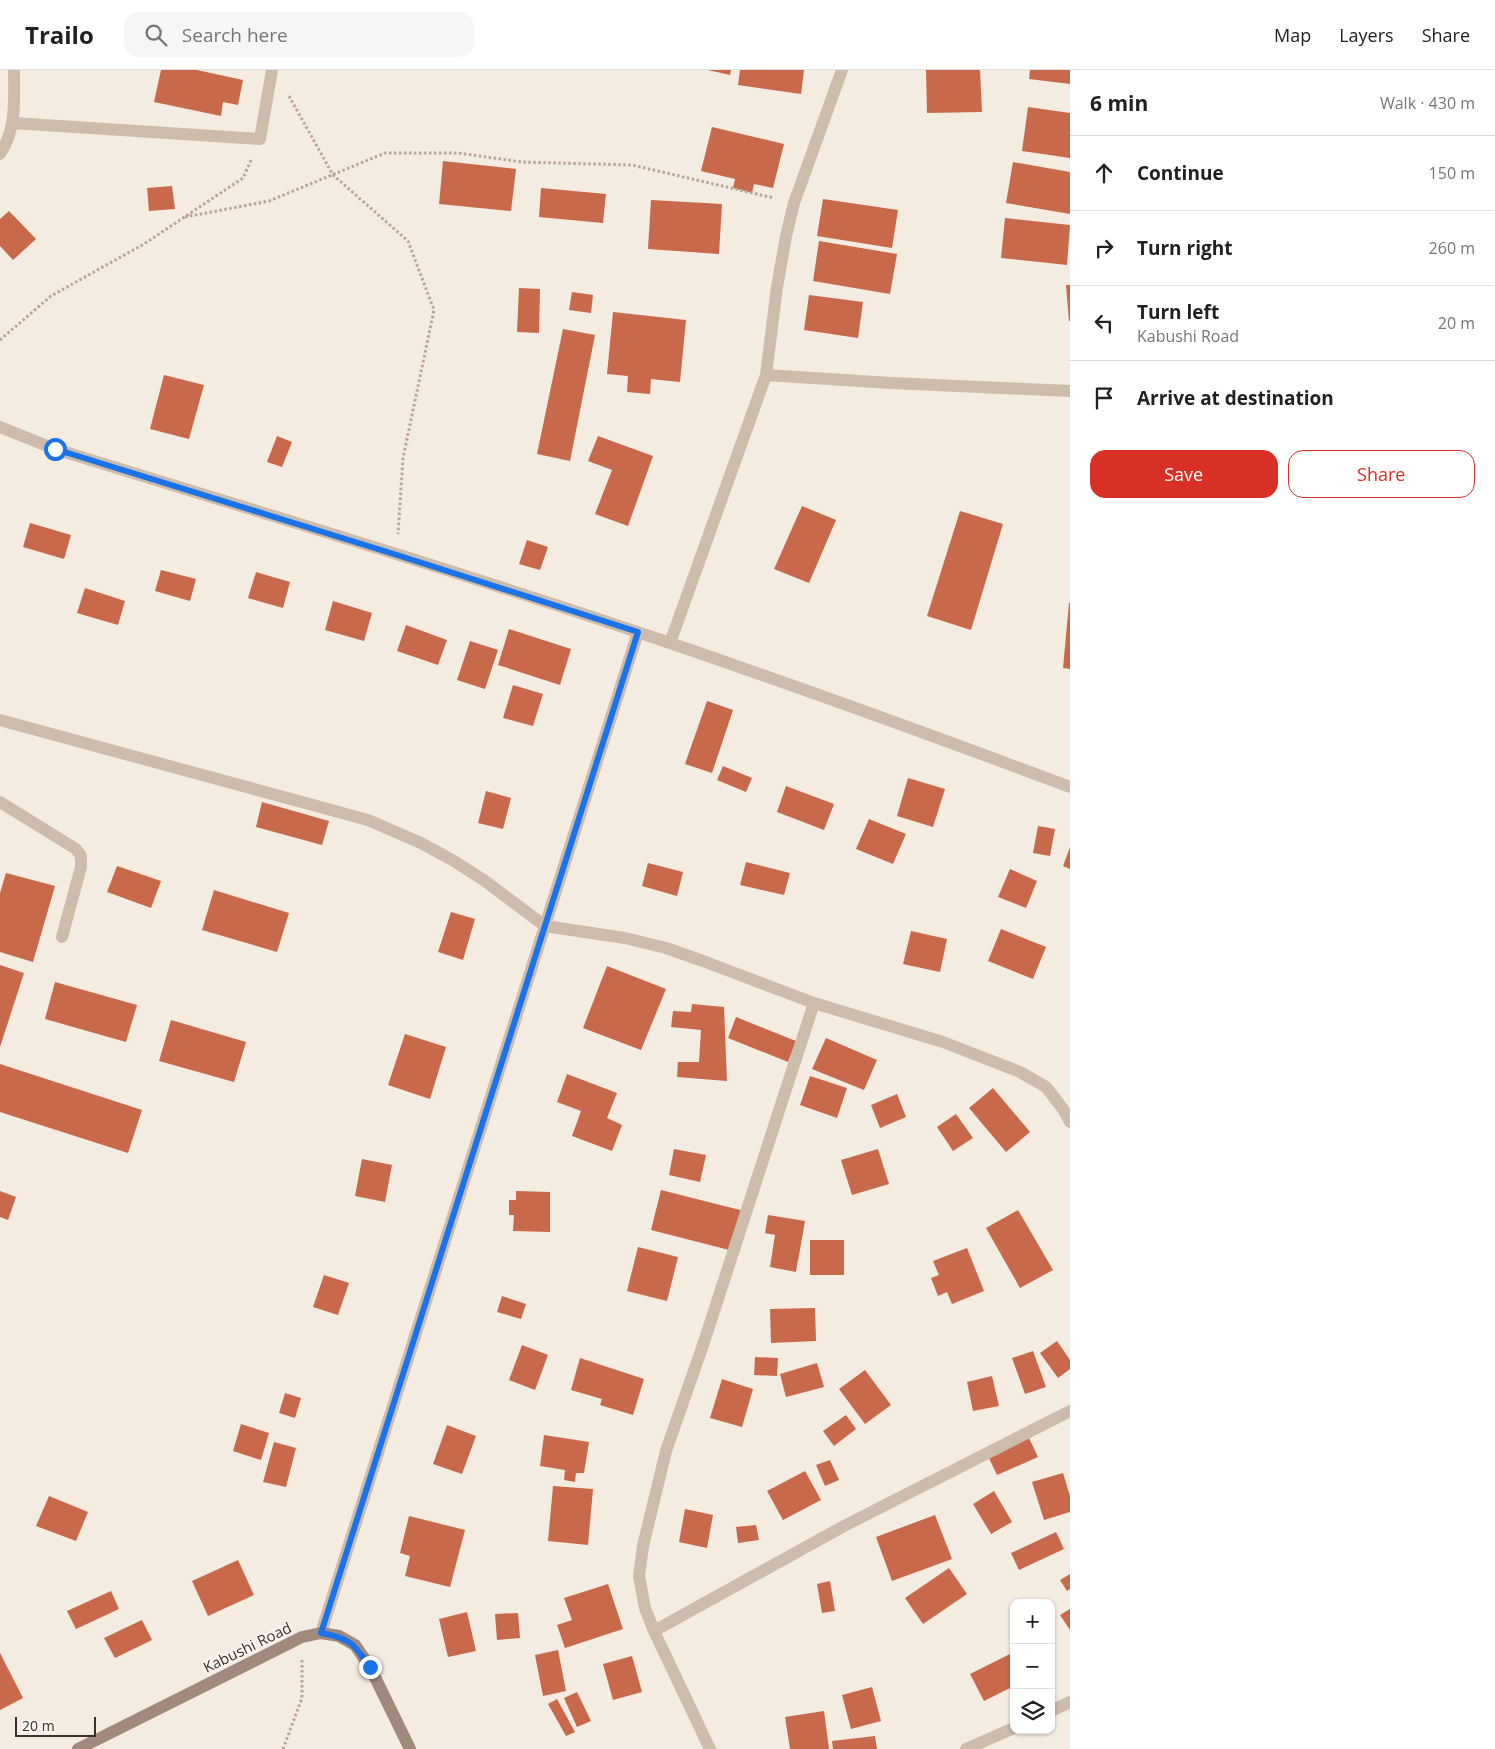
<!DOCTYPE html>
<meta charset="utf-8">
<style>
:root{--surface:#fff;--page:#f6f6f6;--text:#202124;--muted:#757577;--line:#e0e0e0;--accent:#d93025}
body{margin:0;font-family:"Open Sans",sans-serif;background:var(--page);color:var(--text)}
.controls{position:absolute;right:15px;bottom:15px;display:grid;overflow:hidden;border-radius:10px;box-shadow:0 1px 4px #0004}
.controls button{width:45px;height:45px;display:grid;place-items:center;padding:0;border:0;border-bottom:1px solid var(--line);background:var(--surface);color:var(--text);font:25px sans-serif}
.scale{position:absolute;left:15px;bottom:12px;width:81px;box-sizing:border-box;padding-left:5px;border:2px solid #3b302b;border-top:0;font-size:14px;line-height:18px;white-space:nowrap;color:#3b302b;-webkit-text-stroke:4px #fbf5ee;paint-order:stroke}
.stop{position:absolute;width:15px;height:15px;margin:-11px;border:4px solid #1a73e8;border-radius:50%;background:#fff}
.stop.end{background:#1a73e8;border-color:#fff;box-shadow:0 1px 5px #0008}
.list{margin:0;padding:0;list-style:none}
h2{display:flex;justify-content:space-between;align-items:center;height:65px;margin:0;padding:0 20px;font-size:21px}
h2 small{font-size:16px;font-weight:400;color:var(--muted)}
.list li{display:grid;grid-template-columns:32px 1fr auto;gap:15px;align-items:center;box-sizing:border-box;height:75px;padding:0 20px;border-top:1px solid var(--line)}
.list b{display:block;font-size:19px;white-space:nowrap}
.list p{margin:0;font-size:16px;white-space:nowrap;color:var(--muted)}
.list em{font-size:16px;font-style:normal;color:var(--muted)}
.actions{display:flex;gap:10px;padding:15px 20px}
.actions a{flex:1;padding:11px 0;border:1px solid var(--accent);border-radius:15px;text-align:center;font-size:18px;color:var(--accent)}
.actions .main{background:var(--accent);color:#fff}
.icon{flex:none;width:28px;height:28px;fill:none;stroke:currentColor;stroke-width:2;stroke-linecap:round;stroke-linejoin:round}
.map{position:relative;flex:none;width:1070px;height:1679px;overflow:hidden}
header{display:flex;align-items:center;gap:30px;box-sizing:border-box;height:70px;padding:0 25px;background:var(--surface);border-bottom:1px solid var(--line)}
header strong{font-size:24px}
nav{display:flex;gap:28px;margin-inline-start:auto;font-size:18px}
.search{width:350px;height:45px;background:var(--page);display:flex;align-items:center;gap:12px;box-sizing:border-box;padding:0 18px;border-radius:15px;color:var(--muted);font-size:19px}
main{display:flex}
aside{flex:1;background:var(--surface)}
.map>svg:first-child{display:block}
</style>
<header>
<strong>Trailo</strong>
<div class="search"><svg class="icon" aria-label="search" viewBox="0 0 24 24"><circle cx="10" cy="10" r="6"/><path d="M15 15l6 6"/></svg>Search here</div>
<nav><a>Map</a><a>Layers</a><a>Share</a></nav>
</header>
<main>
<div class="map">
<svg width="1070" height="1679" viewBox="0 0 1070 1679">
<rect width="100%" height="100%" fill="#f4ebe1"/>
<path fill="#c8694b" d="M161,0H197L243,10L238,35L223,32L221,46L154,32Z
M708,0H731L730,5Z
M740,0H804L801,24L738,15Z
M926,0H980L982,42L927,43Z
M1030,0H1070V14L1029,9Z
M1028,37L1070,43V88L1022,81Z
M712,57L784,74L773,118L754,114L752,123L733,118L735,109L701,101Z
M443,91L516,99L511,141L439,134Z
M1013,92L1070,102V144L1006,133Z
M172,116L175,139L149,141L147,118Z
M541,118L606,124L603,153L539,147Z
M823,129L898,140L892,178L817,166Z
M651,130L722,134L719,184L648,179Z
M9,141L36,169L13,190L0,176V149Z
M1005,148L1070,155L1067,195L1001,188Z
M819,171L897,184L890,224L813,211Z
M1066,215H1070V251H1069Z
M519,218L540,219L539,263L517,262Z
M572,222L593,225L591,243L569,240Z
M809,225L863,232L858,268L804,260Z
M613,242L686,250L680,312L651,309L650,324L627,322L628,306L607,304Z
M563,259L595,265L570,391L537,384Z
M164,305L204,315L189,369L150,359Z
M277,366L292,372L282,397L267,392Z
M598,366L653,386L628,456L595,444L612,400L588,391Z
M802,436L836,450L809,513L774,499Z
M960,441L1003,454L971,560L927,546Z
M30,453L71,465L64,489L23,477Z
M527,470L548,477L540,500L519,494Z
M161,500L196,509L190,531L155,521Z
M256,502L290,512L283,538L248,528Z
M85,518L125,531L118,555L77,543Z
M333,531L372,543L364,571L325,560Z
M1069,533H1070V599L1063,598Z
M406,555L447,570L438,595L397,581Z
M509,559L571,579L560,615L498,595Z
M470,571L498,580L485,619L457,610Z
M513,615L543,624L533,656L503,648Z
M707,631L733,640L712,703L685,694Z
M723,696L752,708L746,722L717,710Z
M908,708L945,719L933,757L897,746Z
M786,716L834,734L824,760L777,742Z
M486,721L511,728L503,759L478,753Z
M262,732L329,751L322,775L256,757Z
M869,749L906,764L893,794L856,779Z
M1038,756L1055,759L1050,786L1033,783Z
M1070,777V799L1063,796Z
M746,792L790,803L784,825L740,815Z
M648,793L683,802L677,826L642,816Z
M117,796L161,811L151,838L107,822Z
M1010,799L1037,811L1026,838L998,827Z
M6,803L55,816L33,892L0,882V823Z
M214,820L289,843L277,882L202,860Z
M451,842L475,849L463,890L438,882Z
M1001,859L1046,877L1033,909L988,891Z
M911,861L947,869L940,902L903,894Z
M0,895L24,903L0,977Z
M607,896L666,919L641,980L583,958Z
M55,912L137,935L126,972L45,949Z
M692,934L724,937L727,1011L677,1007L678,992H699L701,960L671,957L673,941L691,942Z
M736,947L796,971L788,992L728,968Z
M171,950L246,972L234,1012L159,991Z
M405,964L446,977L430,1029L388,1015Z
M826,968L877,990L864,1020L812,999Z
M0,994L142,1040L128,1083L0,1042Z
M567,1004L617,1023L607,1048L622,1055L612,1081L572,1066L581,1041L557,1032Z
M810,1006L847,1018L837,1048L800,1035Z
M993,1018L1030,1062L1006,1082L969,1038Z
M897,1024L906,1047L880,1058L871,1035Z
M956,1044L973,1068L953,1081L937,1057Z
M674,1079L706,1085L700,1112L669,1105Z
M878,1079L889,1114L852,1125L841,1090Z
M362,1089L392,1095L385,1132L355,1126Z
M661,1120L748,1142L737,1182L651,1160Z
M0,1121L16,1127L8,1150L0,1147Z
M516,1121L550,1122V1162L513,1161L514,1145H509V1130H516Z
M1018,1140L1053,1200L1020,1218L986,1158Z
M768,1145L805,1151L796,1202L770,1197L775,1165L765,1163Z
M810,1170H844V1205H810Z
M638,1177L678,1187L667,1231L627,1221Z
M967,1178L984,1221L952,1234L947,1222L938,1226L931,1208L939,1205L933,1191Z
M324,1205L349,1213L338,1245L313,1237Z
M502,1226L526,1234L521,1249L497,1242Z
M815,1238L816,1271L771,1273L770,1239Z
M1057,1271L1070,1290V1299L1058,1308L1040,1283Z
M522,1275L548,1285L535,1320L509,1310Z
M1033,1281L1046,1317L1025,1324L1012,1288Z
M755,1287L778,1288L777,1306L754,1305Z
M580,1288L644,1309L633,1345L600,1335L602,1329L571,1320Z
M817,1293L824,1317L786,1327L780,1304Z
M865,1300L891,1335L865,1354L839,1319Z
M992,1306L999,1336L973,1341L967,1312Z
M722,1309L753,1319L742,1357L710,1348Z
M285,1323L301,1328L295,1348L279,1343Z
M846,1345L856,1359L834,1376L823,1361Z
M241,1354L269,1363L261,1390L233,1381Z
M447,1355L476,1366L462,1404L433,1394Z
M544,1365L589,1372L584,1403H576L575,1412L564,1410L565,1400L540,1396Z
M1029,1368L1038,1387L997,1405L988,1386Z
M274,1372L296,1378L286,1417L263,1412Z
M830,1390L839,1410L825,1416L816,1395Z
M805,1401L821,1430L783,1450L767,1421Z
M1063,1403L1070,1426V1442L1044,1450L1032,1412Z
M553,1416L593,1419L588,1475L548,1471Z
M994,1421L1012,1452L991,1464L973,1434Z
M49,1426L88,1442L76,1471L36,1456Z
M685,1439L713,1445L707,1478L679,1472Z
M935,1445L952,1489L892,1511L876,1467Z
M409,1446L465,1460L450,1517L405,1506L410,1486L400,1483Z
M756,1455L759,1470L738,1473L736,1457Z
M1056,1462L1064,1479L1019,1500L1011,1483Z
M238,1490L254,1525L208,1546L192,1511Z
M949,1498L967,1524L923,1554L905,1528Z
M1070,1504V1519L1067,1521L1060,1510Z
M830,1511L835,1541L822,1543L817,1514Z
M608,1514L623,1559L565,1578L557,1555L572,1550L564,1528Z
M111,1521L119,1539L76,1559L67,1541Z
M1070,1539V1560L1060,1545Z
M467,1542L476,1581L448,1587L439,1549Z
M518,1543L520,1568L497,1570L495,1544Z
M142,1550L152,1570L115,1588L104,1568Z
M558,1580L566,1621L543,1626L535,1585Z
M1014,1582V1616L984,1631L970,1604Z
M0,1583L23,1628L0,1640Z
M632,1586L642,1622L613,1630L603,1594Z
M872,1617L881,1651L851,1659L842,1625Z
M577,1622L591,1651L577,1657L564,1628Z
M557,1629L575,1662L566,1666L548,1634Z
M824,1641L829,1679H790L785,1647Z
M875,1666L877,1679H833L832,1671Z"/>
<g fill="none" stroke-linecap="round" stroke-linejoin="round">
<path stroke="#b9a596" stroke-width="3" stroke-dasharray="2.5 2.5" stroke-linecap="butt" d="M289,26L333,105L408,171L434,240L403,388L398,464
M185,147L269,131L385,83H458L522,92L632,95L774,128
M0,270L51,226L144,174L243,108L252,88
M283,1679L302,1628V1588"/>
<path stroke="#cdbbac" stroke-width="12" d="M13,53L260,69L272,0
M0,84C17,58 14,29 14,0
M766,305L891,313L1070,321
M0,357L55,379C260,442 467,504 670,573C805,619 937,667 1070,717
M670,573L766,305L777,217L786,166L794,133L842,0
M0,650L368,750L421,773L454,791L485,811L545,856L625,868L666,878L703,891L814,933L943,972L1020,1002L1046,1017L1063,1039L1070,1052
M0,732L76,779L81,786V797L62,867
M654,1561L844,1456L1070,1341
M321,1563L638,562
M1051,1641L1070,1632
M710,1679L654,1561L645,1538L639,1506L643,1476L666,1381L704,1272L814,933
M966,1679L1014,1658"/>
<path stroke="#a18a7d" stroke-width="12" d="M78,1679L302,1567L321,1563L339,1566L355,1575L370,1597L410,1679"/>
</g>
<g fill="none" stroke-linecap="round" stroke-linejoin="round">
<path stroke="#1a73e8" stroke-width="6" d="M55,379L397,485L638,562L321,1563C350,1568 354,1574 370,1597"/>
</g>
<g text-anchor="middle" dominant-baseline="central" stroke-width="4" stroke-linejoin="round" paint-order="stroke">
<g font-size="15" fill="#3b302b" stroke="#fbf5ee">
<text transform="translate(247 1577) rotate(-26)">Kabushi Road</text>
</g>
</g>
</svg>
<div class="controls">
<button>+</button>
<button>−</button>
<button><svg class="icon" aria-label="layers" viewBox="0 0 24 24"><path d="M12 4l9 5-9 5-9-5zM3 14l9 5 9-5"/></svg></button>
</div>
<div class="scale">20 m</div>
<div class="stop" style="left:55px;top:379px"></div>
<div class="stop end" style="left:370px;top:1597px"></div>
</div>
<aside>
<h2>6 min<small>Walk · 430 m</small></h2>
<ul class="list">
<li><svg class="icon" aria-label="ahead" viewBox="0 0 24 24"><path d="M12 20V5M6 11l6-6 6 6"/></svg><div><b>Continue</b></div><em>150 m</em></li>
<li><svg class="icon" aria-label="right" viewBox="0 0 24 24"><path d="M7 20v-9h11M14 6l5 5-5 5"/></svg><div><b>Turn right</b></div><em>260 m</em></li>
<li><svg class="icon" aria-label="left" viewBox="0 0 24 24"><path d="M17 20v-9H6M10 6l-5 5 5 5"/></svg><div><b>Turn left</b><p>Kabushi Road</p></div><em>20 m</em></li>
<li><svg class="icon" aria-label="arrive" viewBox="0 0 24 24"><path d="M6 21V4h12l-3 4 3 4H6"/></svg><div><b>Arrive at destination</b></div></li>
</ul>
<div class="actions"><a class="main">Save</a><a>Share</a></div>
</aside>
</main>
